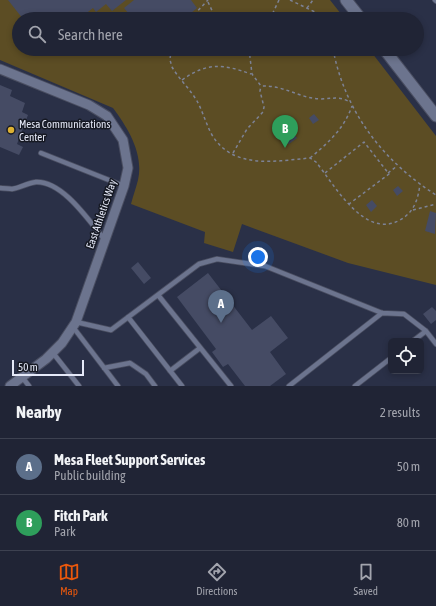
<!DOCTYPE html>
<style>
:root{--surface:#202435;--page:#2d3041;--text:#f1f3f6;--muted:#a2a4ad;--line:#3d4150;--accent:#ea580c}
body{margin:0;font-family:"Asap Condensed",sans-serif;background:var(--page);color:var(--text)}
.controls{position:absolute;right:12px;bottom:12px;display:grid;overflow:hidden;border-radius:6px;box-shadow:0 2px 6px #0003}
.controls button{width:36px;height:36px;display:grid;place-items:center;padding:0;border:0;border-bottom:1px solid var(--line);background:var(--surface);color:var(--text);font:20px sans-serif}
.scale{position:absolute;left:12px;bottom:10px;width:72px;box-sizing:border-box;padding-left:4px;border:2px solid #e5e9f8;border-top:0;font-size:11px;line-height:14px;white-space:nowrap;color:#e5e9f8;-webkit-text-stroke:3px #161923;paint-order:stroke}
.you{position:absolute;left:258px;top:257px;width:14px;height:14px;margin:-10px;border:3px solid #fff;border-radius:50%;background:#1a73e8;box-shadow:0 0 0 6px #1a73e833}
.badge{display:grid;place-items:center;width:26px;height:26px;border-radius:50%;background:var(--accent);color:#fff;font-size:13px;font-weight:700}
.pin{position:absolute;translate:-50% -33px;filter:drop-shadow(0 1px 2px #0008)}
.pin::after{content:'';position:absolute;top:21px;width:14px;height:12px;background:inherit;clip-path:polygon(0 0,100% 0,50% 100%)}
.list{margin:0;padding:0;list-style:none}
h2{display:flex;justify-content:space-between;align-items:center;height:52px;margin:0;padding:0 16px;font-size:17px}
h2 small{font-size:13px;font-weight:400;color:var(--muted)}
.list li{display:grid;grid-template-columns:26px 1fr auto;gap:12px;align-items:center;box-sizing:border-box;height:56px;padding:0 16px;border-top:1px solid var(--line)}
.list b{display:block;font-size:15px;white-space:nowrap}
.list p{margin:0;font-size:13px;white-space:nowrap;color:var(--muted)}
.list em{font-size:13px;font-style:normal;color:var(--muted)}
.icon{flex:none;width:22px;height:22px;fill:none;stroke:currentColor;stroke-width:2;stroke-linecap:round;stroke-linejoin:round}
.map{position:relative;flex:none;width:436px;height:386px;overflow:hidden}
.search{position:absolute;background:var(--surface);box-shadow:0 2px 6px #0003;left:12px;right:12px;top:12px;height:44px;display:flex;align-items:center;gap:10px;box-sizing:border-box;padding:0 14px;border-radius:22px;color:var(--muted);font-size:15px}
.sheet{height:164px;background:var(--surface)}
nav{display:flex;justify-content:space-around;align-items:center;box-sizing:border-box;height:56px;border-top:1px solid var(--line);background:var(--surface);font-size:11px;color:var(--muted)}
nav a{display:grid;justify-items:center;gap:2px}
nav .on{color:var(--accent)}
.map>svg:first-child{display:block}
</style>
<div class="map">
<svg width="436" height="386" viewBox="0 0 436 386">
<rect width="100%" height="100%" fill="#2a3047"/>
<path fill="#5c4d24" d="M0,0H330L345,19H19V49H369L436,136V285L348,263L242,224L233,252L204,243L205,232L131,204C133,196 136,188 138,180C144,154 128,128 113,108L0,60Z"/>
<path fill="#454b64" d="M8,0H126L112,11L106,4L96,12L93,8L79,19H53L50,16L47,19H23Z
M134,0H191L197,8L184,19H133L124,8Z
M192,49H204L203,54L192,52Z
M0,85L12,90L10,96L25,103L22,112L28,115L17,144L23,147L19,155L0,147Z
M314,114L319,120L313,124L309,118Z
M291,131L297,138L289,144L283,138Z
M398,186L403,191L397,196L393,190Z
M372,200L377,206L371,212L366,205Z
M430,211L436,213L435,234L425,231Z
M138,262L151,278L144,284L131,268Z
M208,273L252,330L271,316L288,338L270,352L286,374L270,386H245L228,364L223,367L212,352L216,349L177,297Z
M432,307L436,311V320L431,324L423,314Z"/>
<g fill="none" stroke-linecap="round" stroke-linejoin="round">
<g stroke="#4a4e61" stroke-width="6">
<path id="service" d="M435,0L436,1
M41,153L124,186
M0,188C4,188 9,189 12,189C20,188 27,183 36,182C63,181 89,221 105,240
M158,295L231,386
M128,317L182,386
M76,322L111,330L199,264L217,259L265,266L382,313L404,314L426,331L436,344
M73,327L118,386
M413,341L426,331
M53,353L79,386
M104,368L130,363L146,374L155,386
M170,371L200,348
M22,377L29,386
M289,386L382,313
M355,386L391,358"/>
</g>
<g stroke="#4a4e61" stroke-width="11">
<path id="minor" d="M0,69L89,105L107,116L123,140L128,168L124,186L76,322L62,343L46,359L10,386"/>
</g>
<g stroke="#4a4e61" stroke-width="13">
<path id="tertiary" d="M346,0L361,19
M384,49L436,116"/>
</g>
<path stroke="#7d8295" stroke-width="1.5" stroke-dasharray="3 3" stroke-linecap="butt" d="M290,0L317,13L323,19
M208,2L216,19
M307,8L313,0
M190,19L208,0
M270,19L279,0
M171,49L170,60L172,67C179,79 190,89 197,101C203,112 206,124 212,135C233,170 276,161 310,158L316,162C334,184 364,240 400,220C414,212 418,200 420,184
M249,49L252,74L261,86C284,85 299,98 320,99C330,99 338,96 348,101
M333,49C345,112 383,161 436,195
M182,80C207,62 223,64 251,74
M233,153L247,129L263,112L264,107L260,91L261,86
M310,158C328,143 344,129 352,106
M325,173L364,142L389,174L349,204
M388,173L397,166
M413,210L436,204"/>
<use href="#service" stroke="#6c748e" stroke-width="4.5"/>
<use href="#minor" stroke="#6c748e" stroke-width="9"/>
<use href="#tertiary" stroke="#6c748e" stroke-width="11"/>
</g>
<circle fill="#ddb133" stroke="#161923" stroke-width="1.5" cx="11" cy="130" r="4"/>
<g text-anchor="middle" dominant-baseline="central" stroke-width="3" stroke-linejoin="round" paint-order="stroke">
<g font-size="11" fill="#e5e9f8" stroke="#161923" text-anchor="start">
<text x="19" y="124">Mesa Communications<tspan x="19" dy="13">Center</tspan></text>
</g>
<g font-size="11" fill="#e5e9f8" stroke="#161923">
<text transform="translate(101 214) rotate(-71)">East Athletics Way</text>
</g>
</g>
</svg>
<div class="controls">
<button><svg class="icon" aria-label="locate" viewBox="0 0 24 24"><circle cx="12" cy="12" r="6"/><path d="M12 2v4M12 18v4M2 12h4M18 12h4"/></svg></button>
</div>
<div class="scale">50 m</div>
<div class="you"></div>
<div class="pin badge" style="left:221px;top:323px;background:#5c6f8a">A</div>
<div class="pin badge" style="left:285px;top:148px;background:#2e9e5b">B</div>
<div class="search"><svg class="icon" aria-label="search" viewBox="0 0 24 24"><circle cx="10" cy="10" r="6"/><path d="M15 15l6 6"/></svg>Search here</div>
</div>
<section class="sheet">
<h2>Nearby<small>2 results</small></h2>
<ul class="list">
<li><span class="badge" style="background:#5c6f8a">A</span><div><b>Mesa Fleet Support Services</b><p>Public building</p></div><em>50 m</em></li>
<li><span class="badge" style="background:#2e9e5b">B</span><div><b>Fitch Park</b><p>Park</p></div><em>80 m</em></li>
</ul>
</section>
<nav>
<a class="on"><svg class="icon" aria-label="map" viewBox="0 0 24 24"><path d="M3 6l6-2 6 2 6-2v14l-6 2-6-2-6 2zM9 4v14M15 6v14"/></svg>Map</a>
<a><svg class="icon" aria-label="directions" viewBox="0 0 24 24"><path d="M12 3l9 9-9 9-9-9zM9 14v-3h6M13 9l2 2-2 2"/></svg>Directions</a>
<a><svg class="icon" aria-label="saved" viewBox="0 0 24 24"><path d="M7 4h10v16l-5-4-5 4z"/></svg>Saved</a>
</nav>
